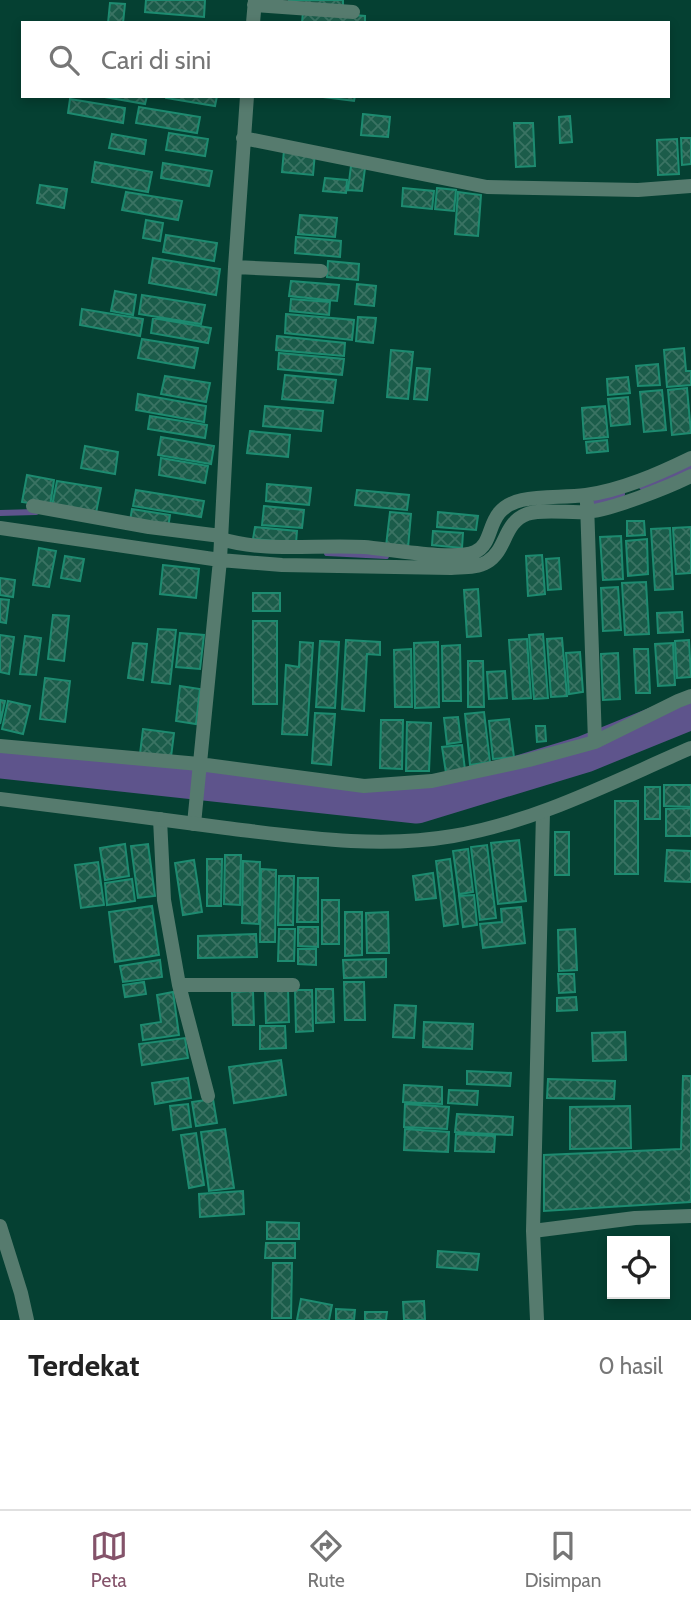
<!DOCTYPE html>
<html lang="id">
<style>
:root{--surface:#fff;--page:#f2f2f2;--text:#222;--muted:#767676;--line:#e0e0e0;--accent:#84536a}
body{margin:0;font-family:Cabin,sans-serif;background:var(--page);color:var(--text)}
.controls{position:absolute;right:21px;bottom:21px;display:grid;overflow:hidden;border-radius:0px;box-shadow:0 4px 10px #0003}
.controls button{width:63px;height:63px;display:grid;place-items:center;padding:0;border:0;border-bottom:2px solid var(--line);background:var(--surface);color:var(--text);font:35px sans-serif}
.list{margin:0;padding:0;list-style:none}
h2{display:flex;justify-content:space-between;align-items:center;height:91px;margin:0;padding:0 28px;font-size:30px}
h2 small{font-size:23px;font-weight:400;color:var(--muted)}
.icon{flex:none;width:38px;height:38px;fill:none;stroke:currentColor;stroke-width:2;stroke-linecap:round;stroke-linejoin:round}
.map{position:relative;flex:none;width:691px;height:1320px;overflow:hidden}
.search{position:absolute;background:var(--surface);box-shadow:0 4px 10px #0003;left:21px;right:21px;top:21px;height:77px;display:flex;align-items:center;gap:18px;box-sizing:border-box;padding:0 24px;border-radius:0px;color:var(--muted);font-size:26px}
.sheet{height:189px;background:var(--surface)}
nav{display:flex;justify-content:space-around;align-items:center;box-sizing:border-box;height:98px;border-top:2px solid var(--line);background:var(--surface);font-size:19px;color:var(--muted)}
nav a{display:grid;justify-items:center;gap:4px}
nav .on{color:var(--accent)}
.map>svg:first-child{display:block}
</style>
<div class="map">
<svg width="691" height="1320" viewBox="0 0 691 1320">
<defs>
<pattern id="building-cross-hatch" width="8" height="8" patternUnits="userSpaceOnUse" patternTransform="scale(1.75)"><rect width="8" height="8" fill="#1b5c4a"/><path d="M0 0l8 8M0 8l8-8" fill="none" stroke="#3a7363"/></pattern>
</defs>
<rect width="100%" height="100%" fill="#054032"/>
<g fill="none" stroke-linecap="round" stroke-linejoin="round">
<path stroke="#5e548c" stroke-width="6" d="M642,487L691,468
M589,505L622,494
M0,513L36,512
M327,553L386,556"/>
<path stroke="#5e548c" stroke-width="37" d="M0,760L417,805L585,754L691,711"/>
</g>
<path fill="url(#building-cross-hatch)" stroke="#1d8b70" stroke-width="2" d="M146,0H205L204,17L145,12Z
M289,0H343V8L289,6Z
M110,3L125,4L123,23H108Z
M303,11L365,16V23H302Z
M99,96H147L145,104Z
M166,96H217L215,106L166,98Z
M315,96H355L354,101Z
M70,99L125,108L123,123L68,113Z
M139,107L200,117L197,133L136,123Z
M363,114L390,117L388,137L361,135Z
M570,116L572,142L560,143L559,117Z
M514,123H533L535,166L516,167Z
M169,133L208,139L205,156L166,150Z
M112,134L146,140L144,154L109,148Z
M681,138H691V164L682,165Z
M677,139L679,174L658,175L657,140Z
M284,150L315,153L313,175L282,172Z
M95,162L152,172L148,192L92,182Z
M163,163L212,171L209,186L161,178Z
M351,166L365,168L362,191L348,190Z
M325,178L347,180L346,193L323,191Z
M40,185L67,189L64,208L37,203Z
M403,188L434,191L432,209L402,206Z
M437,188L456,190L454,211L435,209Z
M126,192L182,201L178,220L122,210Z
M458,192L481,195L478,236L455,234Z
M300,215L337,218L335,237L298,234Z
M146,220L163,223L160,241L143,238Z
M166,235L217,243L214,261L163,252Z
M296,237L341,241L340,257L295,253Z
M153,258L220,269L216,295L149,283Z
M328,261L359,264L358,280L327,277Z
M291,281L339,285L337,301L289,296Z
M357,284L376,286L374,306L355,304Z
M115,291L136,295L133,315L111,311Z
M142,295L205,305L201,324L139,314Z
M291,299L330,302L329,315L290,311Z
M82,309L143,319L140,336L80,325Z
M286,314L354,320L352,340L285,333Z
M358,317L376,318L373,343L356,341Z
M153,318L211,328L208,343L151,333Z
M277,336L345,343L344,356L276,350Z
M142,339L198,348L194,368L138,358Z
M684,348L686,371H691V385L667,387L664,350Z
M391,350L413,352L408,399L387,397Z
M279,353L344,359L342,375L278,369Z
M658,364L660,385L638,386L636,366Z
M417,368L430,369L427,400L414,399Z
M285,375L336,380L333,403L282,399Z
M165,376L210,383L206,402L161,394Z
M628,377L630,393L608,395L607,379Z
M687,388L691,433L672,435L668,390Z
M662,390L666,430L644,432L640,392Z
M138,394L206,406L204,422L136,410Z
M628,397L630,424L611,426L608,399Z
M265,406L323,411L321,431L263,426Z
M605,406L608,437L584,439L582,408Z
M150,416L207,425L205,438L148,429Z
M250,431L290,435L288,457L247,453Z
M161,437L214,446L211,464L158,455Z
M607,440L608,451L587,453L586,442Z
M85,446L118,452L115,474L81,468Z
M161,458L208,466L205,483L159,475Z
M27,475L54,480L50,506L22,502Z
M57,481L101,488L96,513L52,506Z
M267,484L311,488L309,505L266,501Z
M136,490L204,501L201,517L133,506Z
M357,490L409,495L407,510L355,505Z
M264,506L304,510L302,528L262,525Z
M132,509L170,515L168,528L130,521Z
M390,512L411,514L408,548L386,546Z
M438,512L478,516L476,530L437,527Z
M627,521H644L645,535L627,536Z
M255,527L297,531L296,543L253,539Z
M691,527V573L676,574L673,528Z
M670,528L673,589L655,590L651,529Z
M433,531L463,533L462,548L432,545Z
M621,536L623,579L603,580L600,537Z
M647,539L648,574L628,576L626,541Z
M39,548L56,551L49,587L33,585Z
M542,555L545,594L528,596L526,556Z
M65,556L84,559L80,581L61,578Z
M559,558L561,589L548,590L546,559Z
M163,565L199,569L196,598L160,594Z
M0,578L15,580L13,597L0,595Z
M646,582L649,634L625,635L622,583Z
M618,587L621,630L603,631L601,588Z
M478,589L481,636L467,637L464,590Z
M253,593H280V611H253Z
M0,599L9,600L6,623L0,622Z
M682,612L683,632L658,633L657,613Z
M53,615L69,616L64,661L48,659Z
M253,621H277V704H253Z
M158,629L176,630L170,684L152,682Z
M180,633L204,635L200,669L176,667Z
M543,634L548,698L534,699L529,635Z
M0,635L14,637L9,674L0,672Z
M25,636L41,638L36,675L20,674Z
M562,638L567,696L551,697L547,639Z
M527,639L531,698L513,699L509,640Z
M346,640L380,642V655L367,654L364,711L342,709Z
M689,640L691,677L677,678L675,641Z
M320,641L339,642L335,708L316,707Z
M300,642L313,643L307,735L282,734L286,665L299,667Z
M438,642L439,707L415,708L414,643Z
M133,643L147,644L143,680L128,678Z
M673,643L675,685L658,686L655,644Z
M460,645L461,701H443L442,646Z
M411,649L412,707H395L394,650Z
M634,649H648L650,693H636Z
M580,652L583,692L569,694L566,653Z
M618,653L620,699L603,700L601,654Z
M468,661H483L484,707H468Z
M505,671L507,698L489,699L487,672Z
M45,678L70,681L65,722L40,719Z
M180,686L200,689L196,724L176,721Z
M0,700L5,701L0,724Z
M8,701L30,706L23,734L2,729Z
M484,712L490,762L470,765L465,714Z
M315,713L335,714L331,765L312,763Z
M458,717L461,742L447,744L444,718Z
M509,719L514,757L493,759L489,721Z
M381,720H403L402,769L380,768Z
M407,722L431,723L429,771H406Z
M536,726H545L546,741L537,742Z
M143,729L174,733L171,757L140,754Z
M462,745L465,770L446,773L442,747Z
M664,785H691V807L664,806Z
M645,787H660V819H645Z
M615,801H638V874H615Z
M691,808V836H666V809Z
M555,832H569V875H555Z
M519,840L526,901L498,904L491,843Z
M125,844L129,876L105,880L100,848Z
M148,844L155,896L138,898L131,846Z
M487,845L496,918L480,920L471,847Z
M468,849L473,892L459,894L453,851Z
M667,850L691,851V882L665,881Z
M225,855H241L240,905L224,904Z
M207,859H222L221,906H207Z
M450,859L458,924L444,926L436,861Z
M194,860L202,912L183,915L175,863Z
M243,861L260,862L259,924L242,923Z
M98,862L104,905L81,908L75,865Z
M261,869L276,870L275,942H260Z
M433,873L436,898L416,900L413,876Z
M279,876H294L293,925H278Z
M298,878H318V922H297Z
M132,879L135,901L107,905L105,883Z
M474,895L477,925L463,927L459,896Z
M322,900H339V944H322Z
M152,906L159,955L115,962L109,912Z
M521,907L525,943L483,948L480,924L502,922L501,909Z
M345,912H362V955L345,956Z
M388,912L389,953H367L366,913Z
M298,927H318V947L298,946Z
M279,929H295L294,961H278Z
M575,929L577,970L559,971L558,930Z
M256,934L257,957L198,958V936Z
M298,949H316V965L298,964Z
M386,959V977L344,978L343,960Z
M160,960L162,977L123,982L120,966Z
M558,974H574L575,992L559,993Z
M144,982L146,994L125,997L123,985Z
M344,982H364L365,1020H345Z
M288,989L289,1022L266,1023L265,990Z
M316,989H333L334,1022L316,1023Z
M295,990H312L313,1031L296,1032Z
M253,991L254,1025H233L232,992Z
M173,992L179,1035L143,1040L141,1025L161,1022L157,995Z
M576,997L577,1010L557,1011V998Z
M395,1005L416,1006L414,1038L393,1037Z
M424,1022L473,1024L472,1049L423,1047Z
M260,1026H285L286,1048L260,1049Z
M625,1032L626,1060L593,1061L592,1033Z
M185,1038L188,1058L142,1065L139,1044Z
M281,1060L286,1095L234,1103L229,1067Z
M467,1071L511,1073L510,1086L467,1084Z
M683,1076H691V1202L544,1211V1155L681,1149Z
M188,1078L191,1098L155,1104L152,1083Z
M548,1079L615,1081L614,1099L547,1098Z
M404,1085L442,1087V1104L403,1102Z
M449,1090L478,1091L477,1105L448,1103Z
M213,1099L217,1123L196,1126L192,1102Z
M188,1104L191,1127L173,1130L170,1106Z
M405,1104L449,1107L447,1129L404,1127Z
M630,1106L631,1148L570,1149V1107Z
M457,1114L513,1117L512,1135L455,1132Z
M225,1129L234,1188L209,1191L201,1132Z
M405,1129L449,1132L448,1152L404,1150Z
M196,1133L204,1185L189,1188L181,1135Z
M456,1134L495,1136L494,1152L455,1151Z
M243,1191L244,1214L200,1217L199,1194Z
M267,1222L299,1223V1239H267Z
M266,1243H295V1258H265Z
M438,1251L479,1254L477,1270L437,1267Z
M273,1263H292L291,1318H272Z
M301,1299L332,1305L329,1320H297Z
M424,1301L425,1320H404L403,1302Z
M336,1309L355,1310L354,1320H336Z
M365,1312H387L386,1320H365Z"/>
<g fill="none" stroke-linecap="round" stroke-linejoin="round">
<path stroke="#567b6e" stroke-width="14" d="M254,5L353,12
M253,23L255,0
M243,138L487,187L638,190L691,186
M235,267L321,271
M587,503L595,742
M33,506L149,527L221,536
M0,528L220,560L282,565L451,568C463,567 477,568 487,562C507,550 503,523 527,514C541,509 569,513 585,512C609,511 669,487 691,476
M221,539C267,553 317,544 364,547C389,549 455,561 475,552C497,542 483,509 522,500C543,495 565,498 586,495C622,490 658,474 691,458
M0,746L199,764L364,786L432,781L529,760L595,742L678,701L691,696
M160,819L164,900L179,985L208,1096
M194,824L220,560L235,267L247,96
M179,985H293
M0,1226L21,1293L27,1320
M533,1231L635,1218L691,1216
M537,1320L533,1231L543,812"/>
<path stroke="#567b6e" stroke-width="14" d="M0,799C75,808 151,818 226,828C301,837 378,849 453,836C536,822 614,781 691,748"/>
</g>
</svg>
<div class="controls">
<button><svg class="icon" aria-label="locate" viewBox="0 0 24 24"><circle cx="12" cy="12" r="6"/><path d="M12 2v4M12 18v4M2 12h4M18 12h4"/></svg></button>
</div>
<div class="search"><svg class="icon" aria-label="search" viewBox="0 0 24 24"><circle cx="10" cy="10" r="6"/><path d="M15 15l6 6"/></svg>Cari di sini</div>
</div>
<section class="sheet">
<h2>Terdekat<small>0 hasil</small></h2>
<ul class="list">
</ul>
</section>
<nav>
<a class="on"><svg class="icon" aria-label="map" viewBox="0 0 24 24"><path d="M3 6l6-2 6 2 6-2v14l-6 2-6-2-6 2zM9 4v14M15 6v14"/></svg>Peta</a>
<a><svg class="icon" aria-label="directions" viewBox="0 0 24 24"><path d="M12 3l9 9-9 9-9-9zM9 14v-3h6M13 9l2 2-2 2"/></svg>Rute</a>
<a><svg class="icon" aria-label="saved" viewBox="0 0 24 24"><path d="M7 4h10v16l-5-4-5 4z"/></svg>Disimpan</a>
</nav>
